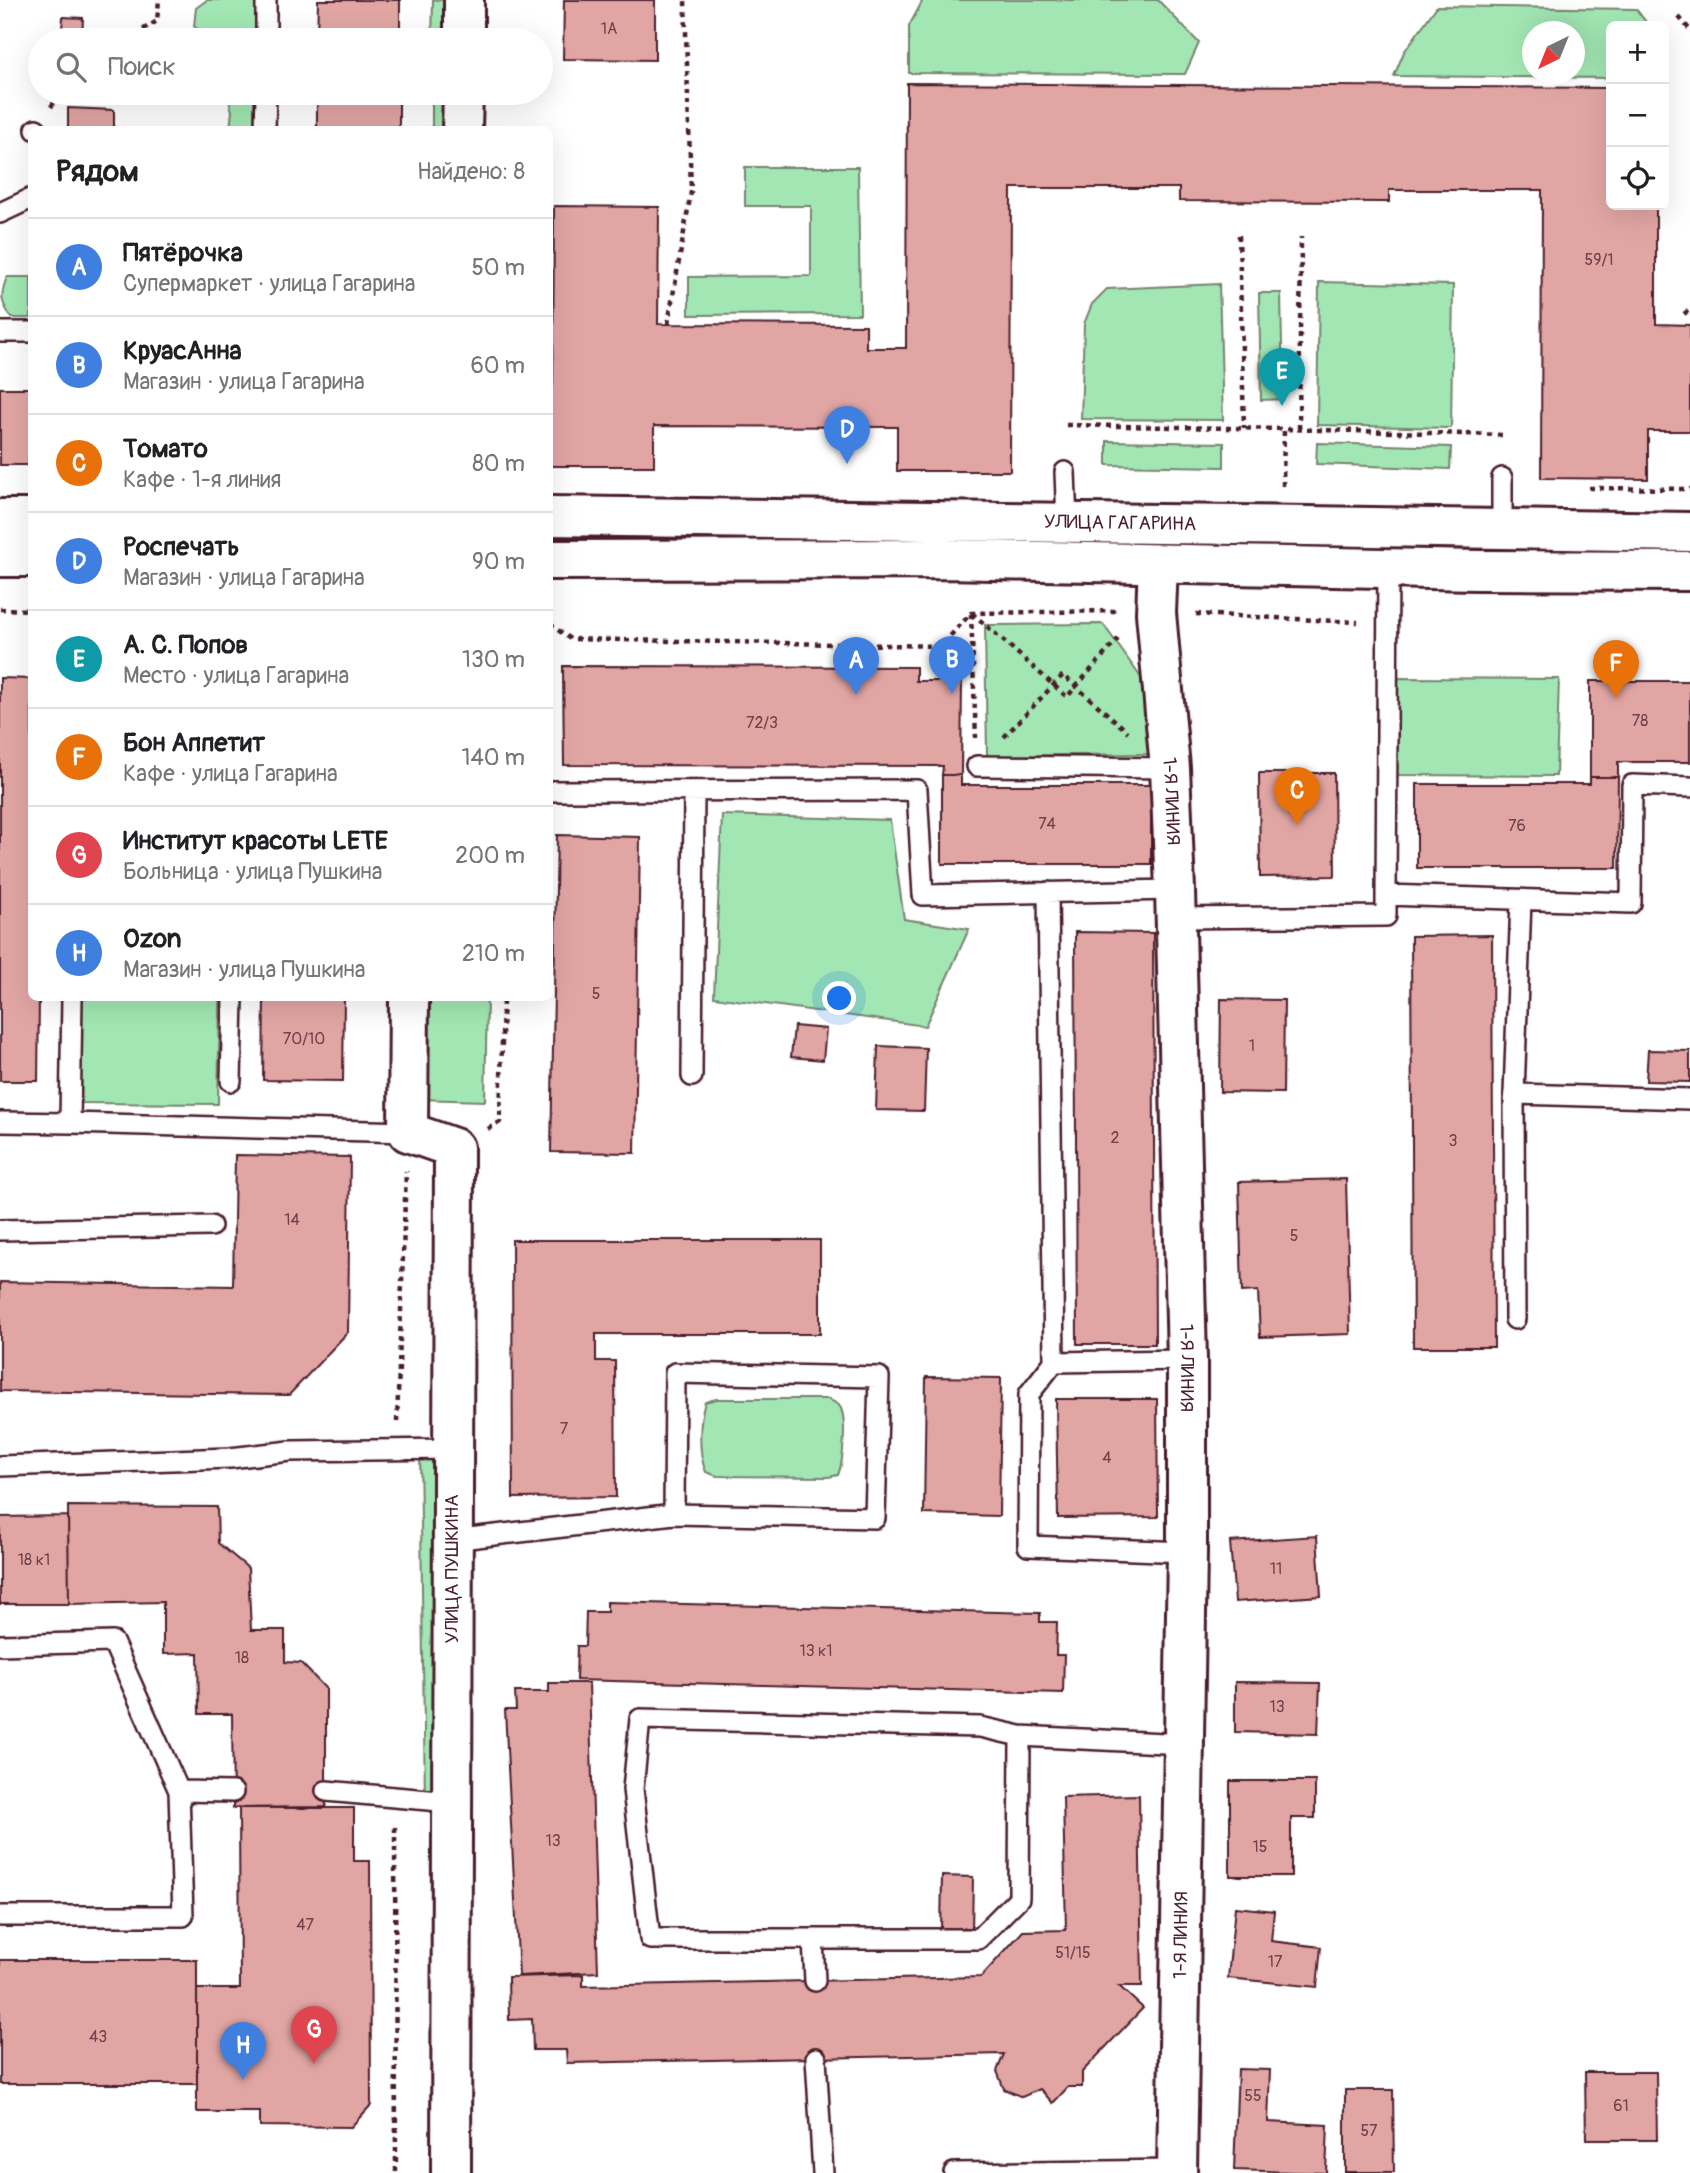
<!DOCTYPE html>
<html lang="ru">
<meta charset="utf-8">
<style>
:root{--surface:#fff;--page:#f2f2f2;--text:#202124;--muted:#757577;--line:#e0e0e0;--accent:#c8321e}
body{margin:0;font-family:Pangolin,sans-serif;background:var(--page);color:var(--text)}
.controls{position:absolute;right:21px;top:21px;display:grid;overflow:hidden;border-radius:10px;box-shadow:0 7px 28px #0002}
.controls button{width:63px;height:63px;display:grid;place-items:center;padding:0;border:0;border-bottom:2px solid var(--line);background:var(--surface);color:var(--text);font:35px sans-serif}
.compass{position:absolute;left:1522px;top:21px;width:63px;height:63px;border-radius:50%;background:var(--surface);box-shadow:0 7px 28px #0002;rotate:223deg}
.you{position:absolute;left:840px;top:999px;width:24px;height:24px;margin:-18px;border:5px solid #fff;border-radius:50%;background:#1a73e8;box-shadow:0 0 0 10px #1a73e833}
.badge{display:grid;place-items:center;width:46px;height:46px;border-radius:50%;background:var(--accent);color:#fff;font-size:23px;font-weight:700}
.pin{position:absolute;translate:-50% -58px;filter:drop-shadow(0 2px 4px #0008)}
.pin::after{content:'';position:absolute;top:37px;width:24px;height:21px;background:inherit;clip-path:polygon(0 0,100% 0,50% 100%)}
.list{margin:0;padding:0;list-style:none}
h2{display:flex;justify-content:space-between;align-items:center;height:91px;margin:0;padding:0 28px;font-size:30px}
h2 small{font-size:23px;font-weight:400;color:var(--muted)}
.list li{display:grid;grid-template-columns:46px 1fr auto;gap:21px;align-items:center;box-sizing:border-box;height:98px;padding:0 28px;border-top:2px solid var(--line)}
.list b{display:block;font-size:26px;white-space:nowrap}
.list p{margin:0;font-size:23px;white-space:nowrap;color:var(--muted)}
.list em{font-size:23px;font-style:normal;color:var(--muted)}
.icon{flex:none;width:38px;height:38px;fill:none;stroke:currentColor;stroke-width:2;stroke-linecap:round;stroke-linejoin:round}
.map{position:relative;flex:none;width:1690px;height:2173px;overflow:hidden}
.search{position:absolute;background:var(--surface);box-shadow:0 7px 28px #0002;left:28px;top:28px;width:525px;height:77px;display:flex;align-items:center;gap:18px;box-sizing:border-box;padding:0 24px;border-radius:38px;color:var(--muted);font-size:26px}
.panel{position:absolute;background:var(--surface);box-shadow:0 7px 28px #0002;left:28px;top:126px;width:525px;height:875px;border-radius:10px}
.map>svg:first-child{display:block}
</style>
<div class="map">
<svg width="1690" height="2173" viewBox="0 0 1690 2173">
<rect width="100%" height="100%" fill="#fff"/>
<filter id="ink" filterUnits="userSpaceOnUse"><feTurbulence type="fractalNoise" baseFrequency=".0143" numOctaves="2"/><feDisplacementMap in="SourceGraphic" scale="14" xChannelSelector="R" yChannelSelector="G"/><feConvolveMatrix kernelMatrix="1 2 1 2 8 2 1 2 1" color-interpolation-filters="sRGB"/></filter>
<g filter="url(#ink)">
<path fill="#a2e7b3" stroke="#76836f" stroke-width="2" fill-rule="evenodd" d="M207,0H256L255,40H209L194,26L196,8Z
M433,0H456L455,40H432Z
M923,0H1158L1199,43L1185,74L909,73V26Z
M1437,6L1636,9L1649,26H1611V78L1394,76L1404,52ZM1532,32H1574V74H1532Z
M227,93H254V129H230L232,111Z
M432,93H455L454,129L432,130Z
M745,167H858L860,314L689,315V277L811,276V206H745Z
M7,277H31V318H12C0,302 0,295 7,277Z
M1319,282L1453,285L1451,428L1317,425Z
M1219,284L1223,420L1081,419L1084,324L1092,304L1107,289Z
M1259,293H1281L1283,399L1261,400Z
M1107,441L1224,443V467L1107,465Z
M1317,443L1451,447L1450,469L1316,464Z
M1103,624L1147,686L1148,754L987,756L985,625Z
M1395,678L1559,679L1556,776L1396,775Z
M722,815L890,820L904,919L969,929L925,1026L714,997Z
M82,998H220L218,1104L79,1103Z
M419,998H487L485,1101L418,1099Z
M716,1399H829C830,1400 839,1405 839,1405C848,1416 843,1463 838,1475L828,1477L717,1476L706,1472C698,1453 699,1422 705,1402Z
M452,1449L451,1802L425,1801L420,1450Z"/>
<path fill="#e1a6a4" stroke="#4a1f2b" stroke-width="2" d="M318,0H400V40H317Z
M564,0H655V60L563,59Z
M63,17L83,18L82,40H61Z
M907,83L1611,88V205H1656V324L1690,325V431H1648V479L1541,478L1542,190H1389V202L1179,201V188H1011L1010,471H897V427L654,426V466H550V385H553L554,206L659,207L658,324L866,325V348H906Z
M317,93H399V130H317Z
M68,108L114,110V130H68Z
M0,388H32V465H0Z
M563,666L916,667V681H962L961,775H942L943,766L564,765Z
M0,678L32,679V998H39L38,1081H0Z
M1590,681H1690V762H1618V777H1590Z
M1259,773H1334L1335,876L1260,877Z
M942,775H961V785H1151V864H942Z
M1590,777H1618L1617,868H1417V784H1590Z
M557,835L640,837L635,1153L551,1152Z
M1075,932L1153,933L1155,1344H1077Z
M1492,935L1494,1347H1413L1411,936Z
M264,998H344L343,1081L263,1080Z
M1221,999L1284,1000L1283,1093L1220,1092Z
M794,1026L826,1029L823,1060L791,1057Z
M878,1046L926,1048L924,1111L876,1110Z
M1648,1050L1690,1051V1082L1646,1081Z
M235,1155L350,1157L348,1332L289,1395L0,1391V1282L233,1286Z
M1346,1179L1350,1334L1260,1337L1258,1291L1242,1292L1239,1182Z
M512,1240H820V1334H596V1361H615L616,1497L513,1498Z
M926,1377L1001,1378L999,1516L924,1514Z
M1056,1399H1157L1158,1517L1058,1518Z
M68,1506L217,1507L218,1543L248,1568L251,1630H285V1662L301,1663L326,1689V1807L233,1808L232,1714H199L198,1653L163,1654V1602L69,1604Z
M68,1516L69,1604H0V1517Z
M1317,1536L1321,1596L1235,1602L1230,1542Z
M607,1602L1040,1613V1622H1057L1056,1655H1064L1063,1693L576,1680L577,1646H585L586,1612H607Z
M1235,1682L1320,1683L1318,1734L1235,1732Z
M549,1683H589L598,1972L519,1976L505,1710H516L515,1692H549Z
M1230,1781H1315V1818H1291V1876H1230Z
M1139,1795L1142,1986H1119L1143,2008L1082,2072V2087H1068L1053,2103L1040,2089L1022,2097L1004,2089L997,2071L1004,2054L567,2063L566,2050H533L532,2019L509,2020L508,1977L583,1975V1986L981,1977L1023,1931L1066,1930L1063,1797Z
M239,1808H354V1861H370L371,2105L351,2127L260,2126V2112H197V1989H240Z
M942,1876L973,1877L972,1932L941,1931Z
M1235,1907L1274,1911L1271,1941L1321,1947L1317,1987L1228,1978Z
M0,1960H197V2084H0Z
M1238,2069L1270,2070L1268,2122L1328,2125L1326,2173L1234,2170Z
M1585,2072H1656L1657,2140H1586Z
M1345,2090H1393L1394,2172H1345Z"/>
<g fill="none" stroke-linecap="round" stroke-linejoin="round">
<g stroke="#4a1f2b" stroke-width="24">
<path id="lane" d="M266,40V0
M36,129V130
M265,130L266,93
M0,213L32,198
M0,332H32
M1065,472L1067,523
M1502,478V530
M1388,568L1386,895L1631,903L1632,785L1690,787
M977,766L1170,768
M550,791L917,790L923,895L1175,890
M1048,892L1054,1362L1029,1394L1028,1546L1187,1552
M1175,918L1386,916V895
M72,998L70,1123L408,1132
M692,1076L694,791
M231,1081L233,998
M1514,1094L1690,1099
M0,1122L70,1123
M0,1230L211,1226
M1515,1319L1514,1094L1521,900
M1054,1362L1187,1360
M0,1466L230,1458L290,1451L452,1449
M452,1540L674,1514L675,1373L879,1377L875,1518L674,1514
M0,1645L113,1642L179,1791L183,1916H0
M1020,1736L1019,1898L978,1939H650L633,1789L640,1719L980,1727L1020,1736L1185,1744
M179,1791L233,1792
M326,1791L451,1802
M813,1939L815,1981
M816,2058L823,2173
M954,2173L1176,2170"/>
</g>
<g stroke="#4a1f2b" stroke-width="44">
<g id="street">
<path d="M464,40V0"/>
<path d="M462,130L463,93"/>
<path id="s1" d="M1158,564L1156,613L1170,768L1175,890L1187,1360V1552L1177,2173"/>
<path d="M409,998L408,1132L454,1148L451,2173"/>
</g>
</g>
<g stroke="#4a1f2b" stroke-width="44">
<g id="secondary">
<path id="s2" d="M550,516C930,518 1310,527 1690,532"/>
<path d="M0,519H32"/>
<path d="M0,557H32"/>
<path d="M550,560L945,559L1477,570L1690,571"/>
</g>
</g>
<path stroke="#4a1f2b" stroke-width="4.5" stroke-dasharray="5 5" stroke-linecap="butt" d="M1679,17L1690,30
M126,40L157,21L159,0
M51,107L60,93
M1239,235L1244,428
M1684,314L1690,309
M668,324L691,192L685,0
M1066,425L1284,429
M1299,429L1301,237
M1283,486L1284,429L1502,435
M1589,488L1690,489
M0,609L32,610
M972,613L1067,697L1118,639
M971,614L976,738
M1196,614L1358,622
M550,624L570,639L941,646L971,613L1117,611
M1004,737L1063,675L1128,732
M488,1129L500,1122L503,998
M397,1422L406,1171
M395,1827L396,2173"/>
<use href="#lane" stroke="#fff" stroke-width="19"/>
<use href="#street" stroke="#fff" stroke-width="38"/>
<use href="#secondary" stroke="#fff" stroke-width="38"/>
</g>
</g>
<g text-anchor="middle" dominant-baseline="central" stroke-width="6" stroke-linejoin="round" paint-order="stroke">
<g font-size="16" fill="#704149">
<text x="609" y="29">1А</text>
<text x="1599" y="260">59/1</text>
<text x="1640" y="721">78</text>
<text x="762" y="723">72/3</text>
<text x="1047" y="824">74</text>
<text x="1517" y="826">76</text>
<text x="596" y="994">5</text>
<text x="304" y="1039">70/10</text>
<text x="1252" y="1046">1</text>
<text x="1115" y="1138">2</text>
<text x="1453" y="1141">3</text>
<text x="292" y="1220">14</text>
<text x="1294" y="1236">5</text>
<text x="564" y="1429">7</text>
<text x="1107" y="1458">4</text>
<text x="34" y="1560">18 к1</text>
<text x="1276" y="1569">11</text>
<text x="816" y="1651">13 к1</text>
<text x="242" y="1658">18</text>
<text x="1277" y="1707">13</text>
<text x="553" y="1841">13</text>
<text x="1260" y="1847">15</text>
<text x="305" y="1925">47</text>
<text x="1073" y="1953">51/15</text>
<text x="1275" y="1962">17</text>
<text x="98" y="2037">43</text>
<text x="1253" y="2096">55</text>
<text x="1621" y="2106">61</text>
<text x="1369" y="2131">57</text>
</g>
<g font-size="19" fill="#4a1f2b" stroke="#fff">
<text stroke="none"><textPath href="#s2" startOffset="570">УЛИЦА ГАГАРИНА</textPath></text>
<text stroke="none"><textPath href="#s1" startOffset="238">1-Я ЛИНИЯ</textPath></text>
<text stroke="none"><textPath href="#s1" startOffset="805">1-Я ЛИНИЯ</textPath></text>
<text transform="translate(452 1569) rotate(-90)">УЛИЦА ПУШКИНА</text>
<text transform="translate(1181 1935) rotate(-89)">1-Я ЛИНИЯ</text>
</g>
</g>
</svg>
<div class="controls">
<button>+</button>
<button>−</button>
<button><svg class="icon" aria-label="locate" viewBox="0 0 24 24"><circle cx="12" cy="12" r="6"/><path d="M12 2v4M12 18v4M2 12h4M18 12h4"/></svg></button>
</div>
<svg class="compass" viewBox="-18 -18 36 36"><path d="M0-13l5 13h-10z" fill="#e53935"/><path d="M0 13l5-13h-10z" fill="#757577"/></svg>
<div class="you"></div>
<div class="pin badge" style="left:856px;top:695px;background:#3f7fe0">A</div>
<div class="pin badge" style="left:952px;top:694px;background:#3f7fe0">B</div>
<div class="pin badge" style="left:1297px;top:825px;background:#e8710a">C</div>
<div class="pin badge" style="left:847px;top:464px;background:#3f7fe0">D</div>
<div class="pin badge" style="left:1282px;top:406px;background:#0f9aa8">E</div>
<div class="pin badge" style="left:1616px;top:698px;background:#e8710a">F</div>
<div class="pin badge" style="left:314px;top:2064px;background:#e0444e">G</div>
<div class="pin badge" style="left:243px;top:2080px;background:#3f7fe0">H</div>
<div class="search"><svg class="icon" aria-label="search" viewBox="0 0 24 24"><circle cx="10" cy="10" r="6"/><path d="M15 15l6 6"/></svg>Поиск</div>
<section class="panel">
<h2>Рядом<small>Найдено: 8</small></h2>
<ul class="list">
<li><span class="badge" style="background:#3f7fe0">A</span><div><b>Пятёрочка</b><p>Супермаркет · улица Гагарина</p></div><em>50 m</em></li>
<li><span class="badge" style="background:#3f7fe0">B</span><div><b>КруасАнна</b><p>Магазин · улица Гагарина</p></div><em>60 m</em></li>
<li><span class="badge" style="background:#e8710a">C</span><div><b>Томато</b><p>Кафе · 1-я линия</p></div><em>80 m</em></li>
<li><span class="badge" style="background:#3f7fe0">D</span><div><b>Роспечать</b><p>Магазин · улица Гагарина</p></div><em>90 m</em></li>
<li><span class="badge" style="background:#0f9aa8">E</span><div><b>А. С. Попов</b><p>Место · улица Гагарина</p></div><em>130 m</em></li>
<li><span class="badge" style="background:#e8710a">F</span><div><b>Бон Аппетит</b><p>Кафе · улица Гагарина</p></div><em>140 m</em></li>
<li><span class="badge" style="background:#e0444e">G</span><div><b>Институт красоты LETE</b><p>Больница · улица Пушкина</p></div><em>200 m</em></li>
<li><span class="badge" style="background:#3f7fe0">H</span><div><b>Ozon</b><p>Магазин · улица Пушкина</p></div><em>210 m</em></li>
</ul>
</section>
</div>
